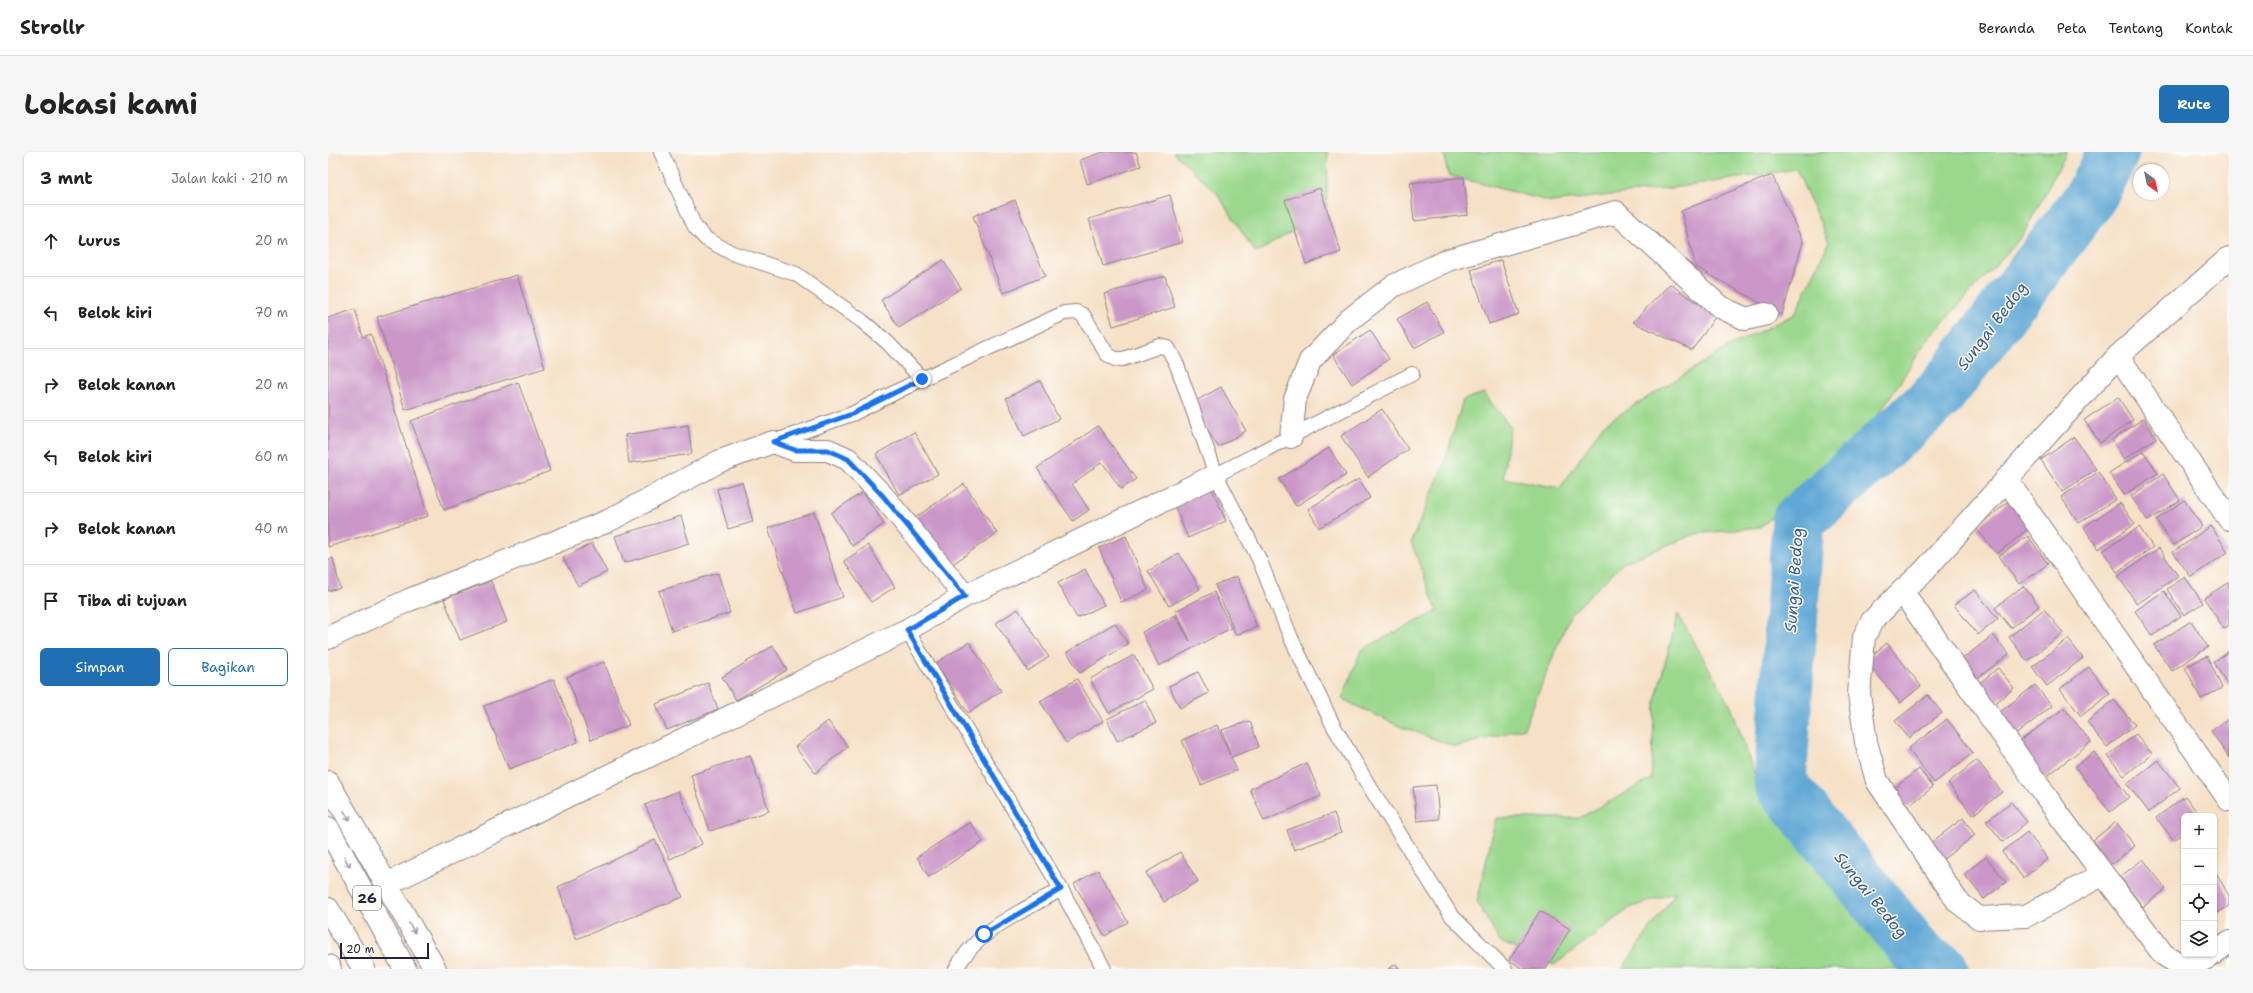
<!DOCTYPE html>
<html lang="id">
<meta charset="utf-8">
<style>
:root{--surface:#fff;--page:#f6f6f6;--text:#222;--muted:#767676;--line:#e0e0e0;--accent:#1f6fb2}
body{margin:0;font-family:"Shantell Sans",sans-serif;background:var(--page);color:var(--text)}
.controls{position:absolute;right:12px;bottom:12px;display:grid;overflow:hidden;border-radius:6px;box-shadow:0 1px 3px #0004}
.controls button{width:36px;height:36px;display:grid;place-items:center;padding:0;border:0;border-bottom:1px solid var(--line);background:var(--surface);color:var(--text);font:20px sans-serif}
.compass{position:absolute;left:1805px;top:12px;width:36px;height:36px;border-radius:50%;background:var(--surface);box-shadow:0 1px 3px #0004;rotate:147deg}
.scale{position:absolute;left:12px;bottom:10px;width:89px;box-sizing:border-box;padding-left:4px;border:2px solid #22223b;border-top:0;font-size:11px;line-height:14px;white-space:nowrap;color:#22223b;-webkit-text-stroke:3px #fdfcf7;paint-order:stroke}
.stop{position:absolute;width:12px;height:12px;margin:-9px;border:3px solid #1a73e8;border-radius:50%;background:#fff}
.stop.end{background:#1a73e8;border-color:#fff;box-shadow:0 1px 4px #0008}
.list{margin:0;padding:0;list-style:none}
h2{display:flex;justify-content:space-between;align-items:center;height:52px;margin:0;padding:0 16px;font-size:17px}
h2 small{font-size:13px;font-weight:400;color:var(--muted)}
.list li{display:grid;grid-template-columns:26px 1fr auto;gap:12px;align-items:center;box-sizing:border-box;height:72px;padding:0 16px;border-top:1px solid var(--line)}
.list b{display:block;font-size:15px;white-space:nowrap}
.list em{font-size:13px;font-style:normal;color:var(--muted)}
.actions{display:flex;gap:8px;padding:12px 16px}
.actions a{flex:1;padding:9px 0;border:1px solid var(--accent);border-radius:6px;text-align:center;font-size:14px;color:var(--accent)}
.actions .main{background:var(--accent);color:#fff}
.icon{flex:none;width:22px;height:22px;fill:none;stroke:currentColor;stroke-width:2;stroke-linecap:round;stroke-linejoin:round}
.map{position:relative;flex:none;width:1901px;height:817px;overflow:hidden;border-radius:6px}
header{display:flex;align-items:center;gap:24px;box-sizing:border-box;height:56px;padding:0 20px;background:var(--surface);border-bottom:1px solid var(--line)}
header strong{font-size:19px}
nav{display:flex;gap:22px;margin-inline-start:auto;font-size:14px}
.intro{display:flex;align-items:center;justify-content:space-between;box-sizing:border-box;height:96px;padding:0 24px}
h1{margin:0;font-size:28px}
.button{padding:10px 18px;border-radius:6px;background:var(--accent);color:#fff;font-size:14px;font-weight:700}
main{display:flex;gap:24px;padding:0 24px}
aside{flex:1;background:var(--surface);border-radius:6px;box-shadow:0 1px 3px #0004}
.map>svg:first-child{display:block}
</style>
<header>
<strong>Strollr</strong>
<nav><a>Beranda</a><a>Peta</a><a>Tentang</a><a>Kontak</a></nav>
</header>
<div class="intro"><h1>Lokasi kami</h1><a class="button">Rute</a></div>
<main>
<aside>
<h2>3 mnt<small>Jalan kaki · 210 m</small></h2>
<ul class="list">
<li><svg class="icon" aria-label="ahead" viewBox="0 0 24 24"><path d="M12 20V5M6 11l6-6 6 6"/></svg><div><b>Lurus</b></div><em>20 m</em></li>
<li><svg class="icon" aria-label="left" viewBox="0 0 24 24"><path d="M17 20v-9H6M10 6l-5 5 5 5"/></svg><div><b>Belok kiri</b></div><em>70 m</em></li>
<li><svg class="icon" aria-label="right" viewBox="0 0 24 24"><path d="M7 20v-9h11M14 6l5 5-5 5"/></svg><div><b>Belok kanan</b></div><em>20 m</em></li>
<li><svg class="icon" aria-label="left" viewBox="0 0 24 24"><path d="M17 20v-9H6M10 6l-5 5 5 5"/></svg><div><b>Belok kiri</b></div><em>60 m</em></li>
<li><svg class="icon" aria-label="right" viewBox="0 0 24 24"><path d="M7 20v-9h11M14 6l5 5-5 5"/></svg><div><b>Belok kanan</b></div><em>40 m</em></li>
<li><svg class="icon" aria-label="arrive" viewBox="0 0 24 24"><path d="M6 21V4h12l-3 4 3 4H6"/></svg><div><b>Tiba di tujuan</b></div></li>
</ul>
<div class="actions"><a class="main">Simpan</a><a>Bagikan</a></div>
</aside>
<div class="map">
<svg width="1901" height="817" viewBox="0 0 1901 817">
<rect width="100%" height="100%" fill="#fdfcf7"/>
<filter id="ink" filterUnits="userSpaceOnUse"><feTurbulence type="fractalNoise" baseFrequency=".025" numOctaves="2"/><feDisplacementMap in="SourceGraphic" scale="8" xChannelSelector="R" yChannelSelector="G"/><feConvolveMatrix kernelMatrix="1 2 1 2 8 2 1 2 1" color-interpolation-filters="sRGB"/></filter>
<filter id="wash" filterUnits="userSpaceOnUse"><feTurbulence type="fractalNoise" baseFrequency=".012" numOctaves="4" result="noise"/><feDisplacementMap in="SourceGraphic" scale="16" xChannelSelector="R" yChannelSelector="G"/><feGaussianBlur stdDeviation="0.9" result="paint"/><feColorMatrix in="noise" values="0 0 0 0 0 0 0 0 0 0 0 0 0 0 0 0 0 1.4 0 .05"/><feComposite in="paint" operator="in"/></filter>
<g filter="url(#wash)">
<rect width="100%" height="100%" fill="#f6e0c6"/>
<path fill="#9bd88d" stroke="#5e7d64" d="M845,0H1000L998,59L928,101L888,40Z
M1116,0H1739L1695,83L1600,187L1525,301L1432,375L1367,382L1295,411L1242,463L1196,576L1128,595L1071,574L1014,547L1033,498L1109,459L1083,390L1117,310L1135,248L1156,241L1182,275L1175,326L1232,336L1275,273L1402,194L1467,162L1501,90L1468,17L1359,34L1224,50L1120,23Z
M1350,462L1403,554L1436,650L1519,755L1576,817H1294L1348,740L1302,756L1226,813L1172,790L1149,750L1168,666H1251L1323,627L1327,549Z"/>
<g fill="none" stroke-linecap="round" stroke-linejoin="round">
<path stroke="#5ea7d5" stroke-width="53" d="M1614,817L1596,809L1452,631L1470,369L1611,243L1762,46L1785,0"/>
</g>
<g id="blocks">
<path fill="#cb97c9" d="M775,0H808L813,14L759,32L752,8Z
M1444,23L1475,90L1454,163L1368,115L1353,59Z
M1136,25L1140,63L1086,69L1082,31Z
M992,36L1013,100L978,112L957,48Z
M842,43L855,90L775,114L761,67Z
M687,48L717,124L675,141L645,64Z
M615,108L633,136L571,176L553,148Z
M1173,108L1191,162L1161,172L1143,118Z
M189,123L217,216L77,258L49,165Z
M837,124L847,155L785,174L776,142Z
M1342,132L1388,164L1364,198L1305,170Z
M1099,150L1116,180L1086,196L1069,167Z
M27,157L35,185L43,182L100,364L0,395V166Z
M1042,178L1061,207L1024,232L1005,203Z
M712,229L731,267L696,284L678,246Z
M190,230L222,319L116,358L83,269Z
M893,235L918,279L890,295L864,251Z
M1790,245L1805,268L1772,291L1756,268Z
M1054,257L1080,297L1040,325L1013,284Z
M1816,266L1828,286L1796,307L1784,288Z
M360,273L364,302L301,311L297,283Z
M770,274L808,327L793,337L774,310L744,332L761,358L745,369L709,316Z
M586,280L610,322L571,343L548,302Z
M1746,285L1768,317L1734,340L1713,308Z
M1001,296L1018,323L968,354L951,327Z
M1815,299L1830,321L1796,343L1781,321Z
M1770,320L1788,347L1751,371L1733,345Z
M1835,322L1852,348L1820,369L1803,344Z
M1031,327L1042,346L991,376L980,357Z
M414,330L425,370L400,377L389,337Z
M636,332L669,381L619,416L585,367Z
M884,337L898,369L860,386L846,353Z
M535,340L556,372L524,394L503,361Z
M1686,345L1707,371L1669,402L1648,376Z
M1856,348L1874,374L1846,393L1828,368Z
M1792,351L1807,372L1770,397L1756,375Z
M486,360L515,445L469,461L440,376Z
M353,364L361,391L296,411L287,384Z
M1883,374L1900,400L1863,425L1845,400Z
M1811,375L1825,395L1789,420L1775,399Z
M798,384L820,438L793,450L771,396Z
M1700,384L1720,412L1691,432L1671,404Z
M264,391L279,420L250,434L235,406Z
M540,393L567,435L543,450L516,409Z
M1831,396L1850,424L1809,452L1790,424Z
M851,401L872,437L841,454L820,419Z
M5,406L12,436L0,439V408Z
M757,417L776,453L749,466L730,431Z
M390,421L402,461L344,479L331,439Z
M909,424L929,475L908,483L887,433Z
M1857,425L1875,451L1856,463L1839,437Z
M163,429L179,470L132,488L116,447Z
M1901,430V473L1896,477L1876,446Z
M1695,434L1711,454L1683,476L1667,456Z
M1647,438L1670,467L1650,483L1626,453Z
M1836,439L1853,464L1824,484L1807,459Z
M886,440L903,476L831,514L814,480L847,463L862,489L847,459Z
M690,457L721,505L700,519L668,471Z
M1716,457L1735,481L1699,509L1681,485Z
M1863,469L1880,495L1844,519L1826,493Z
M787,471L800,492L752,521L739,500Z
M1665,483L1681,502L1643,531L1628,512Z
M1740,487L1755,506L1719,534L1704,515Z
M641,490L673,539L640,561L608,511Z
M1559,491L1593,534L1572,551L1538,508Z
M445,494L459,518L408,548L394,525Z
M1901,499V534L1885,510Z
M806,503L825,537L781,561L762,527Z
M1879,504L1894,536L1873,547L1857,515Z
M276,510L301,573L263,588L239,525Z
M1761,515L1782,542L1753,564L1732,537Z
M1670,516L1686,536L1660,557L1644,537Z
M870,520L881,541L852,556L841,534Z
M226,527L250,590L181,617L156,554Z
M749,527L775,569L738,591L712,549Z
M380,531L390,557L339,578L328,552Z
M1707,533L1724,554L1685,585L1668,563Z
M1600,543L1614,561L1581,586L1567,569Z
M817,548L828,571L789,589L779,567Z
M1786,548L1807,573L1779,595L1759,570Z
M1736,556L1763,590L1714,628L1687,593Z
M1619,567L1645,601L1606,631L1580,597Z
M1901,567V606L1883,579Z
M500,569L520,595L487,621L467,595Z
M922,569L931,595L903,605L909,618L873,633L854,588L889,573L902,603L894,578Z
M1808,582L1824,602L1796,624L1780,604Z
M1766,600L1801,645L1782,660L1747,615Z
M422,603L441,659L382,679L363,623Z
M1649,608L1674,640L1645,663L1620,631Z
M1830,608L1852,636L1821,660L1799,632Z
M979,611L993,644L936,669L922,637Z
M1591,617L1605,635L1578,656L1564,638Z
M1108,633L1111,667L1089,669L1085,635Z
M350,639L374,692L342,707L317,653Z
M1857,644L1872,664H1856V680L1846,688L1828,666Z
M1683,650L1699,670L1675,690L1658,669Z
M1006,661L1013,681L966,698L959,678Z
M1635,666L1647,683L1613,709L1600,693Z
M642,670L655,690L601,725L589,705Z
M1788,670L1807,694L1784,712L1765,688Z
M1699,680L1720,707L1695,726L1674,700Z
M327,688L355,745L248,787L230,735Z
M852,700L870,729L836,750L818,721Z
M1658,705L1678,730L1656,747L1636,722Z
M1815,707L1838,737L1815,755L1792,725Z
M1886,717L1901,744V754L1886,763Z
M770,718L800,770L777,784L746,732Z
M1212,759L1242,777L1218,817H1195L1181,808Z
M1068,812L1071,817H1060Z"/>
</g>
</g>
<g filter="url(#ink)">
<use href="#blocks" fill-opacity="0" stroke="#8c8180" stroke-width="1"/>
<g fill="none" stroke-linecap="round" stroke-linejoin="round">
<g stroke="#8c8180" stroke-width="16">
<path id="service" d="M333,0L367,75L378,87L404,101L468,122L534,169L559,190L594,227
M445,290L524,262L594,227L736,161L748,160L755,163L779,202L787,207H795L832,194L840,196L849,213L888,323L931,407L963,486L1005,573L1038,629L1123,763L1177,817
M888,323L1084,222
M579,478L733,737L776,817
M628,817C649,777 696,759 733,737"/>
</g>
<g stroke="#8c8180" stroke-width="24">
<path id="minor" d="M1790,204L1901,367
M963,285L967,247L982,209L1021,168L1065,134L1120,108L1288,60L1392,155L1418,167L1438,162
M1678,327L1901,648
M1574,439L1544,469L1536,485L1531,542L1538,590L1549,629L1630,750L1651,766L1698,764L1774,723
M0,486L81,448L280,369L392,309L445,290L467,298H500L520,307L555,344L637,444
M59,732L579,478L637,444L888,323
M1886,801L1901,790
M1885,802C1866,815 1854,816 1835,802L1731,663L1574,439L1594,421L1790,204L1901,106"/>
</g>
<g stroke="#8c8180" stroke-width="24">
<path id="tertiary" d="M0,630L107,817
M0,814L2,817"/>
</g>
<g stroke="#8c8180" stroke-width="24">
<path id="trunk" d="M0,676L77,817
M0,757L36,817"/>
</g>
<use href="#service" stroke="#fff" stroke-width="14"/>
<use href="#minor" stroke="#fff" stroke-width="22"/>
<use href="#tertiary" stroke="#fff" stroke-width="22"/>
<use href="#trunk" stroke="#fff" stroke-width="22"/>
</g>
<defs><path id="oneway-shaft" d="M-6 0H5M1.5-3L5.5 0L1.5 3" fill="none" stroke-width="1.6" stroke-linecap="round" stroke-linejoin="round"/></defs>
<g stroke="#9c9ca7">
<use href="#oneway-shaft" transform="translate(19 664) rotate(60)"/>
<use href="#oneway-shaft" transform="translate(19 710) rotate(61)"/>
<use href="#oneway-shaft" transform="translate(84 776) rotate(60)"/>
</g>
</g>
<g fill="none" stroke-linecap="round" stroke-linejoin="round" filter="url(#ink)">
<path stroke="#1a73e8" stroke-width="5" d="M594,227L524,262L445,290L467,298H500L520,307L555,344L637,444L579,478L733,737L656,782"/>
</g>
<g text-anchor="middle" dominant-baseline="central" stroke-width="3" stroke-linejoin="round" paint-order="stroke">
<rect fill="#fdfcf7" stroke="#646373" stroke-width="1" x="25" y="734" width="28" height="24" rx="3"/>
<g font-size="14" font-weight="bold" fill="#22223b">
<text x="39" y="746">26</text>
</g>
<g font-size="16" font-style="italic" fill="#3d5e80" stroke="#fdfcf7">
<text transform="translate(1664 174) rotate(-53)">Sungai Bedog</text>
<text transform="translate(1466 428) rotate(-86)">Sungai Bedog</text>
<text transform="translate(1543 743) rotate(51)">Sungai Bedog</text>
</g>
</g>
</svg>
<div class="controls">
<button>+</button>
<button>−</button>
<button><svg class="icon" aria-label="locate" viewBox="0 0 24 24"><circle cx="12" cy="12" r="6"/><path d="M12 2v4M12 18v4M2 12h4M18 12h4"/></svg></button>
<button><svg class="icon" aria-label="layers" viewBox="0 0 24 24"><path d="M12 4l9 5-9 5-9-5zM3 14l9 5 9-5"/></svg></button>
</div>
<svg class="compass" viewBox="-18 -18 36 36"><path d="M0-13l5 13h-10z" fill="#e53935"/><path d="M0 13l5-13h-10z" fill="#767676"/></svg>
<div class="scale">20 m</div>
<div class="stop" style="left:656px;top:782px"></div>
<div class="stop end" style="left:594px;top:227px"></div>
</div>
</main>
